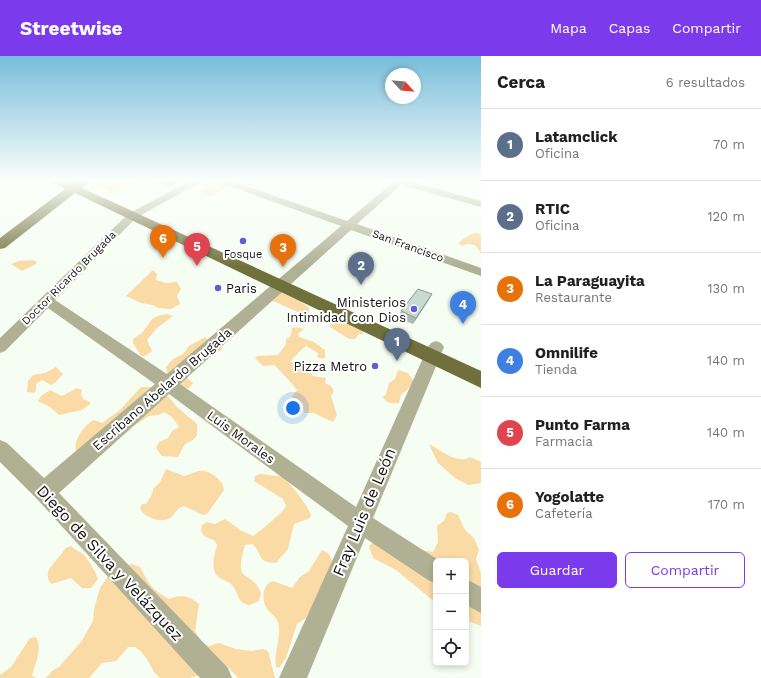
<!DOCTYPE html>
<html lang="es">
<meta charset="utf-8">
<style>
:root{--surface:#fff;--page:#f2f2f2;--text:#202124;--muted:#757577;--line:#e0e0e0;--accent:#7c3aed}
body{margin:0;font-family:"Work Sans",sans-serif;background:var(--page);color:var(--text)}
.controls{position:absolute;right:12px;bottom:12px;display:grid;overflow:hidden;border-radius:6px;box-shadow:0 2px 6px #0003}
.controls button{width:36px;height:36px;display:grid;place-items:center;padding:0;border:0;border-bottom:1px solid var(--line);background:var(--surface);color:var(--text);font:20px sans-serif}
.compass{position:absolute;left:385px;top:12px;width:36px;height:36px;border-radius:50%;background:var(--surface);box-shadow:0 2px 6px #0003;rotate:116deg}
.you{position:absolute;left:293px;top:352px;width:14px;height:14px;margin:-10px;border:3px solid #fff;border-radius:50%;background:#1a73e8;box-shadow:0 0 0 6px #1a73e833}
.badge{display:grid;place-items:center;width:26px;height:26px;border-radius:50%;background:var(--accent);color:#fff;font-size:13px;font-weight:700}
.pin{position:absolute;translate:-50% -33px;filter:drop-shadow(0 1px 2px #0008)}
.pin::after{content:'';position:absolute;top:21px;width:14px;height:12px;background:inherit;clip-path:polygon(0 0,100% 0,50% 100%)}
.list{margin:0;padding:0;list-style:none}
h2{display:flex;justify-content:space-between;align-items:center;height:52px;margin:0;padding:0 16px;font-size:17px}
h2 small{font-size:13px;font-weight:400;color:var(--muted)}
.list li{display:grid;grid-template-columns:26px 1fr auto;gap:12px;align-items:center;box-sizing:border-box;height:72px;padding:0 16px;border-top:1px solid var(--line)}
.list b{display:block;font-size:15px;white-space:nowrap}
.list p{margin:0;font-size:13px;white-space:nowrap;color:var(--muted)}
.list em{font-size:13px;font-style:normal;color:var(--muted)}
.actions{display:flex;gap:8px;padding:12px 16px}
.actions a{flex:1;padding:9px 0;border:1px solid var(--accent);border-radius:6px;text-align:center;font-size:14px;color:var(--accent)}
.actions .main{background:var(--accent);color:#fff}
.icon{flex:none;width:22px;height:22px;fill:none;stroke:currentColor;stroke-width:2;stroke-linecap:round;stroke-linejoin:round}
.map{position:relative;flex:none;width:481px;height:622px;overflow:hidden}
header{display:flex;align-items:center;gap:24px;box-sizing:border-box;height:56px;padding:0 20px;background:var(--accent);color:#fff}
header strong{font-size:19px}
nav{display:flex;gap:22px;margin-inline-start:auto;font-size:14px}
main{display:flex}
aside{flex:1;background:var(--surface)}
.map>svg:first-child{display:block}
</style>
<header>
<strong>Streetwise</strong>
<nav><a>Mapa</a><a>Capas</a><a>Compartir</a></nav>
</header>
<main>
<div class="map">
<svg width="481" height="622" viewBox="0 0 481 622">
<rect width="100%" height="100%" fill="#f6fef3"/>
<path fill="#fadaa5" d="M93,124H140L112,136L92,127Z
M218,126L229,130L210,141L198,136Z
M475,177L481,178V197L475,189L468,188L462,190L458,187C462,184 469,178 475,177Z
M32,204L36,205V208L22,215L11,208L19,205Z
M153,214L157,218L156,224L166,227L177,226L181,233L177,240L180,248L171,253L158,252L153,249L141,247L126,240Z
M281,235L297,242L309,252V258C302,260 281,247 272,245Z
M167,258L173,260L156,273L147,284L152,295L145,300H141L133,287V283L142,277L152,263L157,260Z
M331,260L364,275L363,278H359L355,283H349L330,271Z
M296,271L304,273L298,278L299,281L314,286L325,294V301L324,303L317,301L318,297L306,290C303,292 292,303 291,305L306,313L313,320L326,322L325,327L331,330L334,335L331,340L337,359L333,366L314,357H304L303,347L292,346V341L297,334C294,329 279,314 274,309L263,310L255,302L257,300L278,299L286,288V283L290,281L292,275L291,273Z
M205,281L210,287L222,292L221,295L216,296L210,294L188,317V323L193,327L189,332H177L168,323L166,311L173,303L183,298L189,290Z
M56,311L63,318L55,327L51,329L42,324L36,328V334L34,337L27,336L28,325L33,319L45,317Z
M398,314L408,317L415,327L401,339L399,347C392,348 386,347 383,341L386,338L389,327L395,323Z
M141,331H150L169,341L176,350L197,368V379L193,384L185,388L178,401L162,400L156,392L159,386L168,382L172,375L179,371L172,361L164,356L159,359L149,360L132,371L79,396L76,395C73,384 85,368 94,364L102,367L120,354Z
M77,332L82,334L81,338L83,343L90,346V348L82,354L59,359L50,351L38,345L41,340L50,334L62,340Z
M429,388C441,394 457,409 470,401L481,406V427L468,429L455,422L438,407Z
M166,413L184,420C189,419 194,416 199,415C208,413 224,424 224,434L207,458L203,459L184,450C176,452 176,458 170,462C161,468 143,461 140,452L142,448H146C149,443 153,439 153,433L160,426Z
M260,418C266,419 276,419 282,421C288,424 309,451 311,459L310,462L294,468L288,493L276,507C256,507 263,497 252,488L245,489C233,532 250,510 261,537L259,545L250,549C236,548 239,534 230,527C224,523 216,523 214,514C212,504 215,498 217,489L215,485L204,480L201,475L202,469L207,466L215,468L225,463L240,474L253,480C259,476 285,455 286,450L283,443L254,425L255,420Z
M451,456L458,459L465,474L474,482L479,494L476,503L481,517V570L466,564V505H436V547L396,514L373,502L369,490L372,487L433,496L438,486L437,470L444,465L447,457Z
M71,490C75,494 79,495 83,498C87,501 97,518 98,523L91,532H82L71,522L51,528C47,523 47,518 49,513L66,492Z
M322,494L328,497L333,506L306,562L297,568L286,602L279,612L276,611C274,597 280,584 279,571C278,559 270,559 266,551C261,542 263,528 273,525L292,532L300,521L309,515Z
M132,508L140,511C149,528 151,533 169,543C180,538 190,540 199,548L195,575L203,588L209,590L219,587L236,593L251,595L263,593L268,595L275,622H238L227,610L212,608L199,619L190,622H160C149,613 151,602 135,591H128L116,605L102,607L89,622H46L53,614L59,611L81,586L93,565L94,553L100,532L109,519L116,512Z
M36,581C43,593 35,608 32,620L36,622H0V619L11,611L30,582Z"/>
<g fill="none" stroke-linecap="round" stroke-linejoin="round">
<path fill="#afb094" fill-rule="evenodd" d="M192,124H204L136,162L55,244L167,318L341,170L218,126L217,124H229L347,165L393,126L391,124H405L481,145V151L401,129L357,168L481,212V220L351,174L180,328L356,451L428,291L431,287L436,285L441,287L444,291L373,462L440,505H436V528L428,524L365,482L307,622H279L348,470L169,338L59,437L228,612L232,622H200L37,443L0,406V384L7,387L44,422L155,328L48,252L5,295L0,297V282L128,158Z
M466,523L481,531V557L466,549Z"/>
<path fill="#70703c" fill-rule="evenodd" d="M50,124H65L73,127L77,124H88L87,127L82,132L481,315V332L75,137L5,192L0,193V182L65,133Z"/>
</g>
<path fill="#adbbb5" d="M150,124H182L168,131Z
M432,238L428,245L413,268L398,262L401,255Z"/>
<path fill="#8d9993" d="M167,124H182L168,131Z
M432,238L428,245L413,268L416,262Z"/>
<path fill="#c9dad2" stroke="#8d9993" d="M418,233L432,238L416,262L401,255Z"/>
<linearGradient id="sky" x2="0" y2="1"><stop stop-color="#78bddb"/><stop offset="0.59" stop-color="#fbfffa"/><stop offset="1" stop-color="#fbfffa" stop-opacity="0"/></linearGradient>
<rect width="481" height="211" fill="url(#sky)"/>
<g fill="#5e5ed6" stroke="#fff" stroke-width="1.5">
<circle cx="243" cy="185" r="4"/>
<circle cx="218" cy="232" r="4"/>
<circle cx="414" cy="253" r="4"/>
<circle cx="375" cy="310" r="4"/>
</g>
<g text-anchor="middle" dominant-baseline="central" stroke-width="4" stroke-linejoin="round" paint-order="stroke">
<g font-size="11" fill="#121511" stroke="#fff">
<text transform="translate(408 190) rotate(20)">San Francisco</text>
<text transform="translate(69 222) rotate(-45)">Doctor Ricardo Brugada</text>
</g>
<g font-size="11" fill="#121511" stroke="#fff">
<text x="243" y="198">Fosque</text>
</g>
<g font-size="13" fill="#121511" stroke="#fff" text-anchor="end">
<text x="226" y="232" text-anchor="start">Paris</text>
<text x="406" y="246">Ministerios<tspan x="406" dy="15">Intimidad con Dios</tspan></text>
<text x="367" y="310">Pizza Metro</text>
</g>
<g font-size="13" fill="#121511" stroke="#fff">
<text transform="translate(162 333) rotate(-41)">Escribano Abelardo Brugada</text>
<text transform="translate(241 381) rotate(36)">Luis Morales</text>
</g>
<g font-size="16" fill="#121511" stroke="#fff">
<text transform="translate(364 456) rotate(-67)">Fray Luis de León</text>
<text transform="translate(110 507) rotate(47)">Diego de Silva y Velázquez</text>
</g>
</g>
</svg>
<div class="controls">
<button>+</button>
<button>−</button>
<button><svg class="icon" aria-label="locate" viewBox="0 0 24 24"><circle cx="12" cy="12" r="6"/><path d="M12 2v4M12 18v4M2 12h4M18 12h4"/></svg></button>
</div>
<svg class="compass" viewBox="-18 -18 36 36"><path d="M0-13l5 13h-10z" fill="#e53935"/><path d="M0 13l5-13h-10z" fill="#757577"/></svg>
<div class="you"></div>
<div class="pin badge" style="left:397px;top:305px;background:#5c6f8a">1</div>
<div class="pin badge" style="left:361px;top:229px;background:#5c6f8a">2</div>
<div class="pin badge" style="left:283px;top:211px;background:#e8710a">3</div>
<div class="pin badge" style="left:463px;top:268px;background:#3f7fe0">4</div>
<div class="pin badge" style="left:197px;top:210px;background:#e0444e">5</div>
<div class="pin badge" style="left:163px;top:202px;background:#e8710a">6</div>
</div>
<aside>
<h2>Cerca<small>6 resultados</small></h2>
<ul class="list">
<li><span class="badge" style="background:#5c6f8a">1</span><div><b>Latamclick</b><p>Oficina</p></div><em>70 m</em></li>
<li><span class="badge" style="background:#5c6f8a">2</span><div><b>RTIC</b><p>Oficina</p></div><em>120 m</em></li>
<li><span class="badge" style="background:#e8710a">3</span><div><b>La Paraguayita</b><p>Restaurante</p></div><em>130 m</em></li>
<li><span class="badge" style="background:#3f7fe0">4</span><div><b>Omnilife</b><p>Tienda</p></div><em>140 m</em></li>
<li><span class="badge" style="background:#e0444e">5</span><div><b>Punto Farma</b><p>Farmacia</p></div><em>140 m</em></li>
<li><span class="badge" style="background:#e8710a">6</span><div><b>Yogolatte</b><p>Cafetería</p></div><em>170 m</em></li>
</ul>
<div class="actions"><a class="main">Guardar</a><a>Compartir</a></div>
</aside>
</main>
